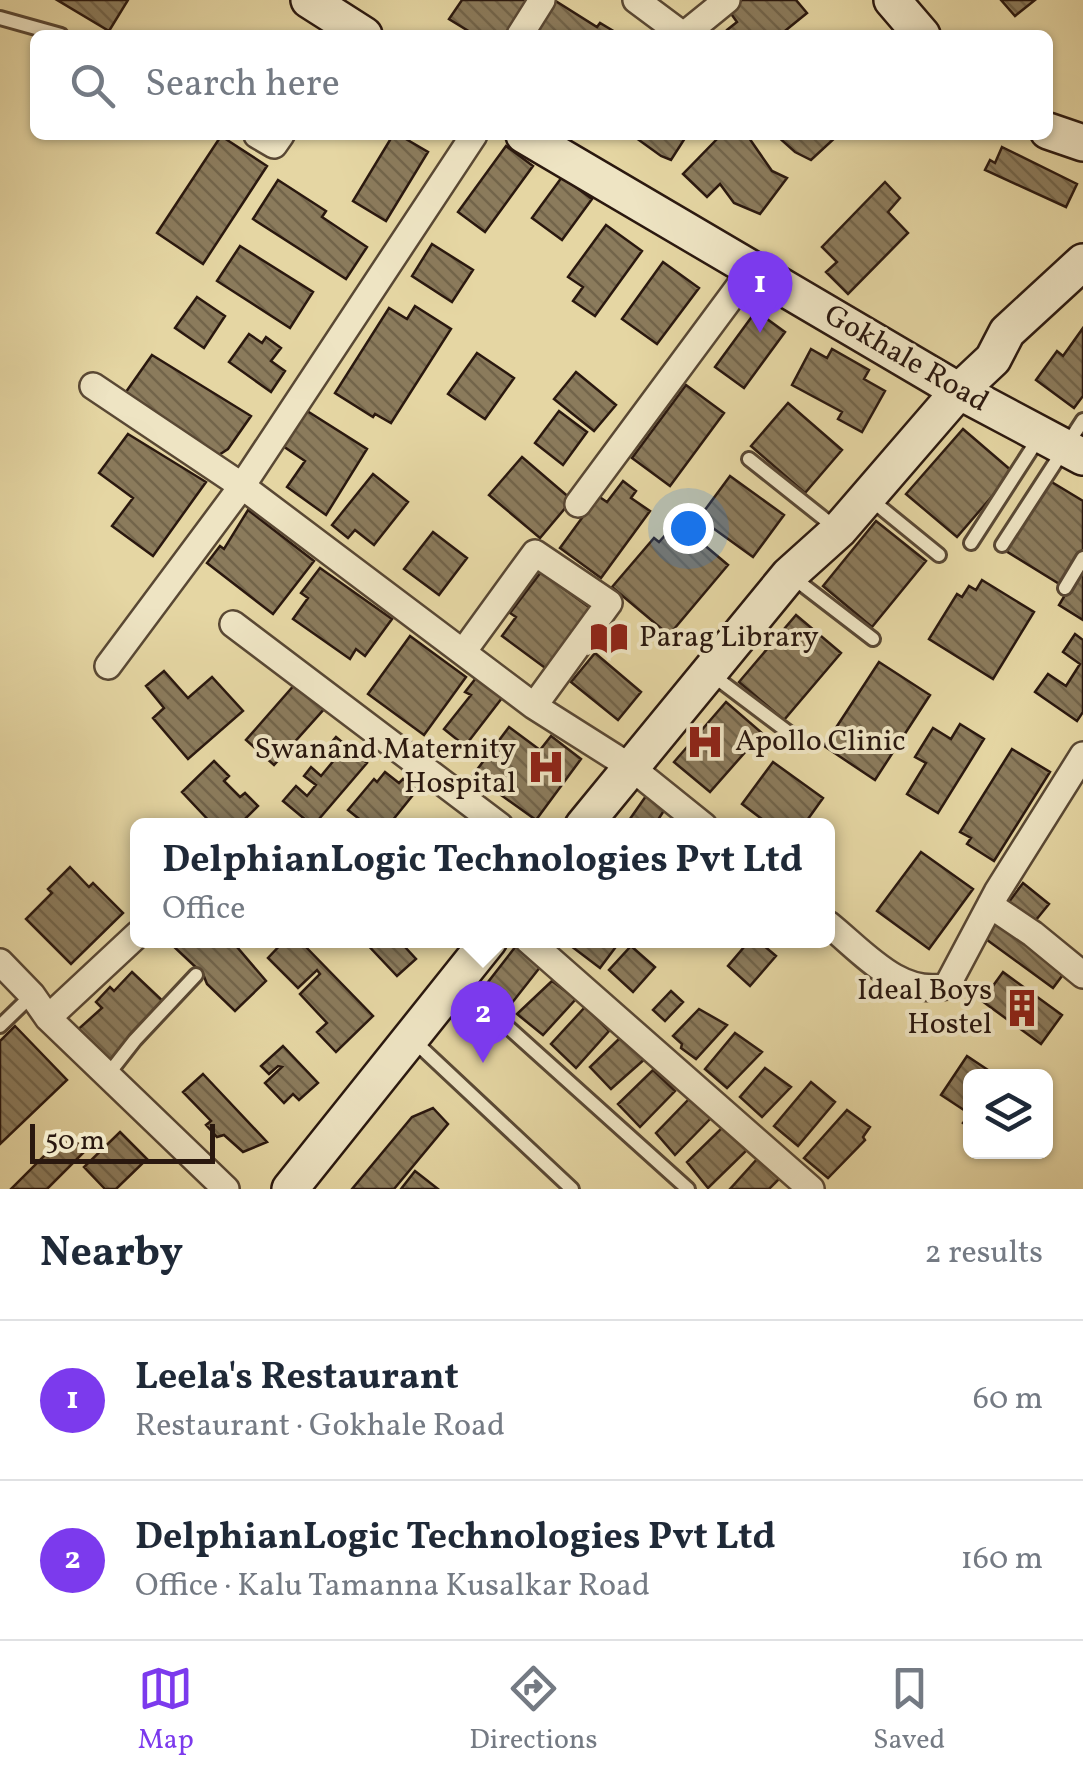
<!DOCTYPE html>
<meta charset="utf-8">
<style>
:root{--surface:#fff;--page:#f2f2f3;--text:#1f2937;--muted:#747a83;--line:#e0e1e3;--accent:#7c3aed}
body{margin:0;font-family:Vollkorn,serif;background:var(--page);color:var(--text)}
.controls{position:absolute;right:30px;bottom:30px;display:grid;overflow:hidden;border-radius:15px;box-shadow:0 2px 8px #0004}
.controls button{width:90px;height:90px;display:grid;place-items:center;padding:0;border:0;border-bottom:2px solid var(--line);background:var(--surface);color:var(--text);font:50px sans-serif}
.scale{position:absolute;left:30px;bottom:25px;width:185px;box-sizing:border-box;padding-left:10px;border:5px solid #2a180f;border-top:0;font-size:28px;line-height:35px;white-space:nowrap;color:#2a180f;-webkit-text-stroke:8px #eee4c3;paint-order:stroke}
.you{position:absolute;left:688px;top:528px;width:35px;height:35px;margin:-25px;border:8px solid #fff;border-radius:50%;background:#1a73e8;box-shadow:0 0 0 15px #1a73e833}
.badge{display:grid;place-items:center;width:65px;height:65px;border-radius:50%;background:var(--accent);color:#fff;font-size:32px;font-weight:700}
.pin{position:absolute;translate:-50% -82px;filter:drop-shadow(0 2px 5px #0008)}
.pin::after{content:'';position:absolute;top:52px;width:35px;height:30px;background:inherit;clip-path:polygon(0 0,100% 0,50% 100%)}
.popup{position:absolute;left:130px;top:818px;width:705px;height:130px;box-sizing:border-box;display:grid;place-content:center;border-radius:15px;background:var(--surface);filter:drop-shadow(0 2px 8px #0005);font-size:32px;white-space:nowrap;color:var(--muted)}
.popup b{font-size:38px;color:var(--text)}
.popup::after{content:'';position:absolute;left:50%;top:100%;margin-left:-20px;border:20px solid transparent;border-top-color:var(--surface)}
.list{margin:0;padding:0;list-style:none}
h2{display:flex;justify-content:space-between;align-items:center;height:130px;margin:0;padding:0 40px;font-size:42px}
h2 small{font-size:32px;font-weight:400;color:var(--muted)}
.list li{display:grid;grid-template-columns:65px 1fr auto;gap:30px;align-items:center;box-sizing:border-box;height:160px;padding:0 40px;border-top:2px solid var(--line)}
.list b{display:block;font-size:38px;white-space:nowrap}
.list p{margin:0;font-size:32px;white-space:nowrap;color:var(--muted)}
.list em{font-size:32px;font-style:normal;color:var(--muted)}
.icon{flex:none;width:55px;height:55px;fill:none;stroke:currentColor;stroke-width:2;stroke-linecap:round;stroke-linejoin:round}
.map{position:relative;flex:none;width:1083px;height:1189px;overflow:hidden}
.search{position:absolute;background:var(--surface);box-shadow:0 2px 8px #0004;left:30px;right:30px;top:30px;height:110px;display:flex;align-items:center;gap:25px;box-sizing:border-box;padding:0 35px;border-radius:15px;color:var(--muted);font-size:38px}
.sheet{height:450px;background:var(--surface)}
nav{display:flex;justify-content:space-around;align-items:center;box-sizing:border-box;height:140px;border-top:2px solid var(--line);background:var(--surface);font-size:28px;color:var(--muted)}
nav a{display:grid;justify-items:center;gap:5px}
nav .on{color:var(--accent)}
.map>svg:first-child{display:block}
</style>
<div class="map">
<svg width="1083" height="1189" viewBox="0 0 1083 1189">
<defs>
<pattern id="building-back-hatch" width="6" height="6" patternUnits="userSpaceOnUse" patternTransform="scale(2.5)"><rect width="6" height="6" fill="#8b7b5c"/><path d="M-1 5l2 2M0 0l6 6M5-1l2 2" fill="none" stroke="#72644a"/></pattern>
</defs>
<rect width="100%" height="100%" fill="#e5d6a3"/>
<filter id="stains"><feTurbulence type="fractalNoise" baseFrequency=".002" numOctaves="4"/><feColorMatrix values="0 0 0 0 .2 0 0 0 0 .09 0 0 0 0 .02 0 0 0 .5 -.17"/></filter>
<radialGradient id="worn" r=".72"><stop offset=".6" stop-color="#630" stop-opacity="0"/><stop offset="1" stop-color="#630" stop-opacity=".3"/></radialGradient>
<path fill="url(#building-back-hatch)" stroke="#2a180f" stroke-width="2.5" d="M57,0H128L109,31Z
M462,0H539L519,35H475L449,19Z
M554,0L597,27L600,23L620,35H534Z
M742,0H796L807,13L780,35H729L727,30L737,22L729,11Z
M1001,0H1035L1015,16Z
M393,135H399L428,152L386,221L353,201Z
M632,135H687L671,160L661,156Z
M721,135H747L772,171L787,178L760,214L734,203L720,184L707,197L683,174Z
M776,135H838L811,160L795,152Z
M221,136L267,166L203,264L157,233Z
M506,146L533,166L485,232L458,212Z
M1002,147L1077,184L1066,207L985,170L990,160L995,163Z
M562,177L592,199L562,240L532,218Z
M278,180L326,211L322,217L367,247L346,279L253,219Z
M885,182L900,198L888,212L908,233L848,294L826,272L837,262L822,247Z
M606,225L642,251L595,316L573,301L583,287L568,277Z
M432,244L473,270L452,302L412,276Z
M240,246L313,292L290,328L217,281Z
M663,262L699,288L657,344L622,319Z
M197,297L225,316L204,348L175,328Z
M415,306L451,329L391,423L375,414L373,417L335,393L389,308L407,319Z
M756,311L785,332L744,388L715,367Z
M1083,328V396L1074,408L1036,380L1057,351L1063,356Z
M249,334L262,343L266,337L281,348L271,361L285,371L271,392L229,362Z
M811,349L827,358L832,349L869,370L864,379L885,391L862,432L838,419L842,412L792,385Z
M477,353L514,378L485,419L448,394Z
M152,355L251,416L228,449L211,460L121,399Z
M576,372L616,405L594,431L554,399Z
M686,385L724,413L670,486L632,458Z
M788,403L842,450L805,493L751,446Z
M304,409L367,449L326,515L287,487L305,461L283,446Z
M559,411L587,432L563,465L535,443Z
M963,429L1013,472L957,537L906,494Z
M128,434L206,482L153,556L112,526L133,498L99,473Z
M522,457L572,500L540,538L489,495Z
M373,474L408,502L374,545L355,530L348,538L332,525Z
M730,476L784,515L753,557L699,518Z
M623,481L636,491L631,498L650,511L601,578L560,548L598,496L607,502Z
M1050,481L1083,501V549L1061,585L1006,551Z
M248,510L314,561L273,614L207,563L220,546L224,549Z
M876,521L926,561L872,627L823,586Z
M677,522L728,565L669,635L612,587L654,538L659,542Z
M433,532L467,558L439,595L404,569Z
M1083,565V620L1059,605Z
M320,568L392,619L365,656L356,649L350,659L293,619L308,598L301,593Z
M541,572L593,610L548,670L502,636L516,617L510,613Z
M982,580L1034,612L993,679L929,639L957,594L962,597L969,586L976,590Z
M796,615L841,653L784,720L739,682Z
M1075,634L1083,640V712L1077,721L1035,692L1048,674L1066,686L1080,664L1063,652Z
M410,636L466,677L424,735L368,694Z
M595,653L641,692L618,720L571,682Z
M879,662L930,695L875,780L824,746Z
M164,671L188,698L212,677L243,711L188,759L153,718L164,708L146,686Z
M476,678L502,698L465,746L444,729L471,695L465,692Z
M296,683L325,708L274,765L246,740Z
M726,702L762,733L710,792L674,762Z
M960,724L984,739L938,813L907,794L926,763L915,757L933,728L951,739Z
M509,727L540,750L551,736L581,759L536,820L473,775Z
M336,737L367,763L313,826L283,801L296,786L307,796L316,785L304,776L311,767L321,776L335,759L325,750Z
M1012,749L1050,772L994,861L967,844L971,838L960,832Z
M214,761L229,776L224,781L240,797L245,793L258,806L238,826H214L182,792Z
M773,762L823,798L803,826H771L742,804Z
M385,772L399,783L403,779L417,790L388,826H368L348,810L374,779L377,782Z
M646,796L665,809L654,826H625Z
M921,852L973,889L929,949L877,911Z
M70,867L89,887L93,883L123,913L71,964L26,919L52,893L48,889Z
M1023,883L1049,904L1031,926L1006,906Z
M997,918L1068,968L1053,988L983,937Z
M175,940H231L266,981L235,1011L207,984L203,974L171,944Z
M285,940H299L373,1016L336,1052L317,1032L327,1023L300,994L320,974L317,970L298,988L268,958Z
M363,940H407L405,947L416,959L397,976Z
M575,940H621L600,968L571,946Z
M750,940H757L776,956L750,986L728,966Z
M516,946L541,966L508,1008L485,986Z
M631,946L655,967L633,992L609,970Z
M132,972L166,1004L106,1071L74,1033L102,1008L96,1002L110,987L114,991Z
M1003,972L1062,1015L1041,1044L982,1001Z
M552,981L576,999L543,1035L517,1014Z
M671,991L683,1002L665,1021L653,1010Z
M585,1007L609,1031L576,1068L551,1044Z
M699,1009L727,1025L696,1059L681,1048L682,1044L673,1036Z
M15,1026L67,1080L0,1144V1041Z
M735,1033L762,1052L727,1088L705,1069Z
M621,1037L647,1057L611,1089L590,1067Z
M283,1046L318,1083L299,1100L293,1094L284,1103L265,1083L282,1067L278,1066L269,1074L261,1066Z
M967,1056L997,1076H970V1128L963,1123L970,1114L941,1095Z
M765,1068L791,1087L762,1117L740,1097Z
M653,1070L675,1091L640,1127L618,1104Z
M203,1074L267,1142L243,1152L224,1135L217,1137L206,1125L211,1121L183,1092Z
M811,1082L835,1102L798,1146L774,1126Z
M690,1098L713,1116L675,1155L656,1133Z
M433,1108L448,1124L394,1189H352L412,1117Z
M847,1110L870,1127L863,1137L865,1140L828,1178L804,1158Z
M725,1125L748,1149L708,1188L687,1162Z
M120,1132L147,1159L116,1189H105L84,1167Z
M67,1133L85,1151L47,1189H11Z
M758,1158L780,1178L769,1189H730Z
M415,1171L438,1189H401Z"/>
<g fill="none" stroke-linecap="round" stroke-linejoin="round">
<g stroke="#594834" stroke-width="18">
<path id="lane" d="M0,18L61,35
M749,459L837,529
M869,498L939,555
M971,543L1040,436
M1002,545L1083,420
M791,576L873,639
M1065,588L1083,558
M711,674L796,738
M459,983L688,1189
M0,1026L32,995
M413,1040L572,1189
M106,1077L135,1040L196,975"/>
</g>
<g stroke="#594834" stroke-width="30">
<path id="street" d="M636,0L683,35
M520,35L542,0
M684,35L727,0
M257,135L274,145L281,135
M93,386L242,486L534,706L632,768L704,826
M578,504L752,269
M233,624L500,826
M463,652L535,553L609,603L534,706
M108,666L242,486L474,135
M990,905L1033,934L1083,975
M828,924C862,951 900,998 947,986L997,892L1083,755
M528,940L811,1189
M0,962L32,995L48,1018L226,1189
M48,1018L138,934"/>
</g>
<g stroke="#2a180f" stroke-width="40">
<path id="secondary" d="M309,0L364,35
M892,0L922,35
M1048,131L1083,143
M524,135L959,391L1083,457
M583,826L789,575L839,530L959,391L993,359L1007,332L1083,262
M290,1189L489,940"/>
</g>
<use href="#lane" stroke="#eee4c3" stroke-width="12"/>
<use href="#street" stroke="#eee4c3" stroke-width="25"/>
<use href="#secondary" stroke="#eee4c3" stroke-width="35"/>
</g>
<defs>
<g id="library-bare" transform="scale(3)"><path d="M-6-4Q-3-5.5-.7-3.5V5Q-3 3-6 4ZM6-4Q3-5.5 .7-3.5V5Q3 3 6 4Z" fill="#8f2418" stroke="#eee4c3" stroke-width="2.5" paint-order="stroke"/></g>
<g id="hospital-bare" transform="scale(3)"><path d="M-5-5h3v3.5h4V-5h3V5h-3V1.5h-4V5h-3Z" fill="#8f2418" stroke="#eee4c3" stroke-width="2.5" paint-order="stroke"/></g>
<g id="building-bare" transform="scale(3)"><path d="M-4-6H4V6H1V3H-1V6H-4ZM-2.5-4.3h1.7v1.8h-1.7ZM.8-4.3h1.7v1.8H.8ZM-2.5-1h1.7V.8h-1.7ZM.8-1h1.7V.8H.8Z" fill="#8f2418" stroke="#eee4c3" stroke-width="2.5" paint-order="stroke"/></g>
</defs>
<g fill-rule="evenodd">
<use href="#library-bare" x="609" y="638"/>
<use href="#hospital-bare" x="705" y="742"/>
<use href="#hospital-bare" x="546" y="767"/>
<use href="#building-bare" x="1022" y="1008"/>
</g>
<g text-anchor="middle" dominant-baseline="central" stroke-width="8" stroke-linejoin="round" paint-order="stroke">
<g font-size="30" fill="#2a180f" stroke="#eee4c3">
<text transform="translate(906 359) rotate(30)">Gokhale Road</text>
</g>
<g font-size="30" fill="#2a180f" stroke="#eee4c3" text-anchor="start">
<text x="639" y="638">Parag Library</text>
<text x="735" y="742">Apollo Clinic</text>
<text x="516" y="750" text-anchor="end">Swanand Maternity<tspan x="516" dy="34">Hospital</tspan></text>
<text x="992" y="991" text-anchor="end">Ideal Boys<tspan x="992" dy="34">Hostel</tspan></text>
</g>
</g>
<rect width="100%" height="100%" filter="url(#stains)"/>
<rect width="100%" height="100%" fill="url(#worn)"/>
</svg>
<div class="controls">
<button><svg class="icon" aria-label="layers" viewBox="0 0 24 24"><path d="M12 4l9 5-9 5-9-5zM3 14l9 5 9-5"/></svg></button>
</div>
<div class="scale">50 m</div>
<div class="you"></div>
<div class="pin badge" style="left:760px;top:333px">1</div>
<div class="pin badge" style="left:483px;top:1063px">2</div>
<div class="popup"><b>DelphianLogic Technologies Pvt Ltd</b>Office</div>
<div class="search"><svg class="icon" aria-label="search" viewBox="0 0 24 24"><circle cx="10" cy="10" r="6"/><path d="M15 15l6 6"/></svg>Search here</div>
</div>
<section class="sheet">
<h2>Nearby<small>2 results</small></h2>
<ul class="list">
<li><span class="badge">1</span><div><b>Leela's Restaurant</b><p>Restaurant · Gokhale Road</p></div><em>60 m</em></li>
<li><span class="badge">2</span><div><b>DelphianLogic Technologies Pvt Ltd</b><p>Office · Kalu Tamanna Kusalkar Road</p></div><em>160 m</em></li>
</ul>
</section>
<nav>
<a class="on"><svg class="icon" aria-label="map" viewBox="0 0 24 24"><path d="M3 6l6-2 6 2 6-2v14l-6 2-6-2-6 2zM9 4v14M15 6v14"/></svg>Map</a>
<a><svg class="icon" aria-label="directions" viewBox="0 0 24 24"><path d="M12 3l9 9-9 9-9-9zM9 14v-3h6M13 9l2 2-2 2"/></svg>Directions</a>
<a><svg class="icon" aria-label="saved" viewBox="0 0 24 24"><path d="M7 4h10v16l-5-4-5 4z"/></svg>Saved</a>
</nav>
